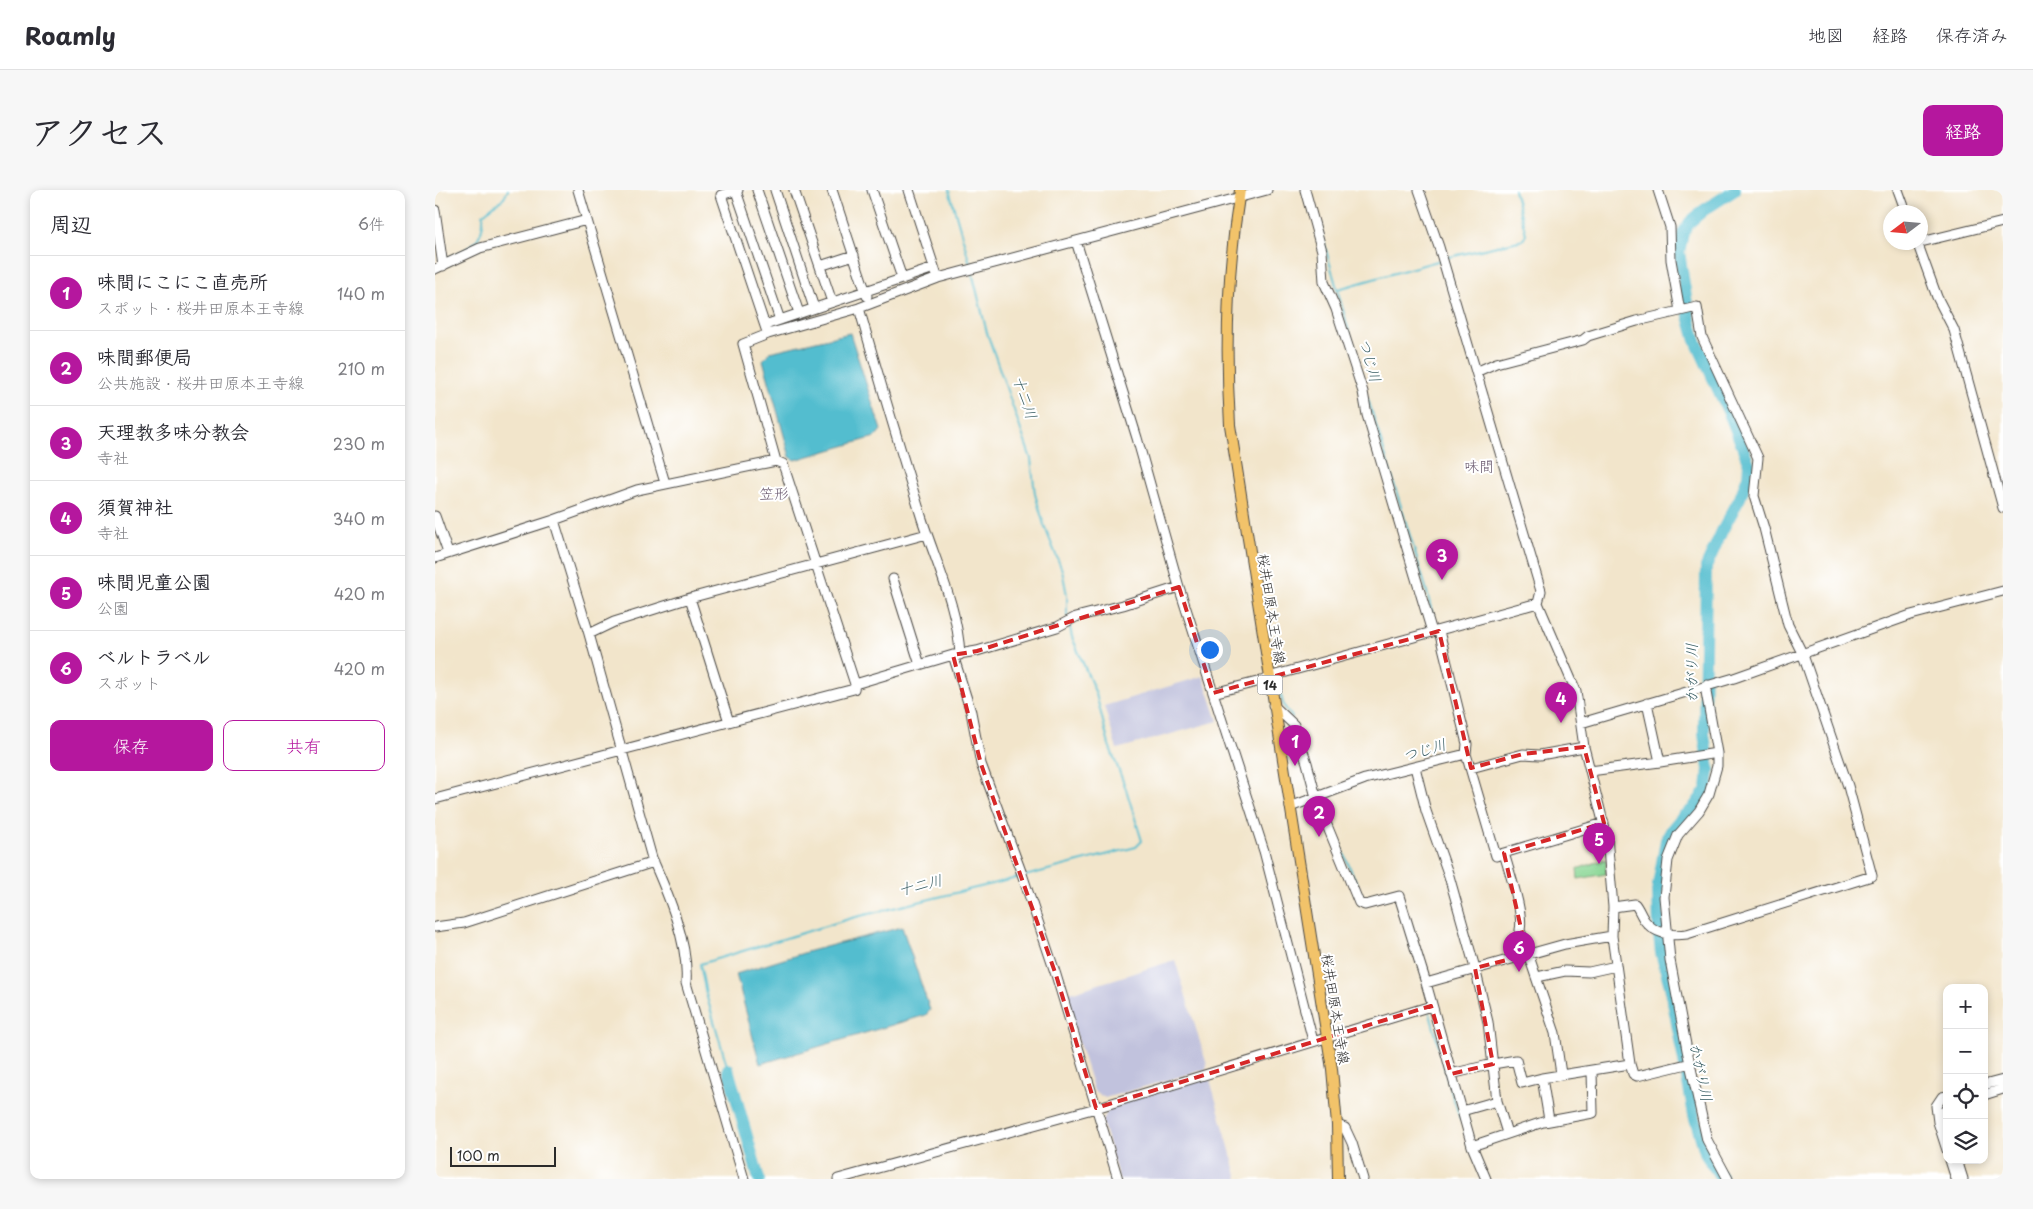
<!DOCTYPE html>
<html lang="ja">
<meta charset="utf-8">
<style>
:root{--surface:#fff;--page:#f7f7f7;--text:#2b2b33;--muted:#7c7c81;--line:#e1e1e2;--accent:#b5179e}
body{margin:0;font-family:"Playpen Sans","Klee One",sans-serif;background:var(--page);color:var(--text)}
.controls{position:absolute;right:15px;bottom:15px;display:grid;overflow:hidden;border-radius:10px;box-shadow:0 2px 8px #0003}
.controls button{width:45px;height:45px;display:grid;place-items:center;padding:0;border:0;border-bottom:1px solid var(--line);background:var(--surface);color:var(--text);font:25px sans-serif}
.compass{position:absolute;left:1448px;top:15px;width:45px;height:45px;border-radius:50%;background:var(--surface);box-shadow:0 2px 8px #0003;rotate:254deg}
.scale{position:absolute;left:15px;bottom:12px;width:106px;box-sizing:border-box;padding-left:5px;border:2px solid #2b2b2b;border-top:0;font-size:14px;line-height:18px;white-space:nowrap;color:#2b2b2b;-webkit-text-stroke:4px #fff;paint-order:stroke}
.you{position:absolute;left:774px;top:459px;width:18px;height:18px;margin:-12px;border:4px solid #fff;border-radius:50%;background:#1a73e8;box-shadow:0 0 0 8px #1a73e833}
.badge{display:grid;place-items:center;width:32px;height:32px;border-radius:50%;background:var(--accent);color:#fff;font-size:16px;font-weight:700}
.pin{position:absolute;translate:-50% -41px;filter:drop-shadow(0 1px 2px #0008)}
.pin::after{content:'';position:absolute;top:26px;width:18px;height:15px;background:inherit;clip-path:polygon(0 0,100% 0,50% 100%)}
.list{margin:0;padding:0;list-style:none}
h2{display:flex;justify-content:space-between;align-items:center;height:65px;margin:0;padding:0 20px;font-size:21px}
h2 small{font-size:16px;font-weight:400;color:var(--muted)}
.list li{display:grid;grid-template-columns:32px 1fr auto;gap:15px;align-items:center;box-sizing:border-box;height:75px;padding:0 20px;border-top:1px solid var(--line)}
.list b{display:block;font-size:19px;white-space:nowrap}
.list p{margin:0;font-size:16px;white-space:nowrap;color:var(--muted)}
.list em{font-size:16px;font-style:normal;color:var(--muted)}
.actions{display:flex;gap:10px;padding:15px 20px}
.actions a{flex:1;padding:11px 0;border:1px solid var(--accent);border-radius:10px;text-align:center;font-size:18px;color:var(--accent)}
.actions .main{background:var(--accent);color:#fff}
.icon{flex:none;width:28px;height:28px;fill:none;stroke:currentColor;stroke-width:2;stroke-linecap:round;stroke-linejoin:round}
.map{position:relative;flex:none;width:1568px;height:989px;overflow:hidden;border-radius:10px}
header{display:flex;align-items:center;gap:30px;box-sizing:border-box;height:70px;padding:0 25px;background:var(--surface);border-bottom:1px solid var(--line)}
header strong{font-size:24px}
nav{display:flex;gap:28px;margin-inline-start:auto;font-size:18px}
.intro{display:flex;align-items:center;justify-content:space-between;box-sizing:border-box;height:120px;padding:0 30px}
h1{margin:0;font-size:35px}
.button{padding:12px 22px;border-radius:10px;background:var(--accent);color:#fff;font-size:18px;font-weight:700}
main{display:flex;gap:30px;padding:0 30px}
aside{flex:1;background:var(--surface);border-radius:10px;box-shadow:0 2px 8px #0003}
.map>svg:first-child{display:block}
</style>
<header>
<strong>Roamly</strong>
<nav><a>地図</a><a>経路</a><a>保存済み</a></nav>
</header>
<div class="intro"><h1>アクセス</h1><a class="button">経路</a></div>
<main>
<aside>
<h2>周辺<small>6件</small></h2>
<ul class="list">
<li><span class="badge">1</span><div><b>味間にこにこ直売所</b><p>スポット · 桜井田原本王寺線</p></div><em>140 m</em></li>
<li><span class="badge">2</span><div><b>味間郵便局</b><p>公共施設 · 桜井田原本王寺線</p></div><em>210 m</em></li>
<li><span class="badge">3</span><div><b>天理教多味分教会</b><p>寺社</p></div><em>230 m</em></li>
<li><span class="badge">4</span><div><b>須賀神社</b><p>寺社</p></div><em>340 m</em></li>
<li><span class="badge">5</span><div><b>味間児童公園</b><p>公園</p></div><em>420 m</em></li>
<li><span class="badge">6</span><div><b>ベルトラベル</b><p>スポット</p></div><em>420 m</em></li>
</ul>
<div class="actions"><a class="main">保存</a><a>共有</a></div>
</aside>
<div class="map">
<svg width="1568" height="989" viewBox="0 0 1568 989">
<rect width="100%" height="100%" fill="#fff"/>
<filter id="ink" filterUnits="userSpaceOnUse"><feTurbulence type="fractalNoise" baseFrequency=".02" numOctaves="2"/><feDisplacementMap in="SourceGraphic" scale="10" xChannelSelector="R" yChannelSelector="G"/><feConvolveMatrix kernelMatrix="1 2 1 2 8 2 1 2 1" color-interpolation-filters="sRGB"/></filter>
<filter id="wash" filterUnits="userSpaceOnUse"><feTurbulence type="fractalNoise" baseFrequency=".0096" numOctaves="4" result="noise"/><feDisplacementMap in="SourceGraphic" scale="20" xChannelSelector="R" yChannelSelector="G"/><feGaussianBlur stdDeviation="1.12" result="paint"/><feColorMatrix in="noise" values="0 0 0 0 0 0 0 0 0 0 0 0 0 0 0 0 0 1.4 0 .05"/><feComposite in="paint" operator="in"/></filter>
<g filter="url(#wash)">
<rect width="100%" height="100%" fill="#f2e5cb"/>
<path fill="#c1c2dd" d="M768,486L783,531L682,559L669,516Z
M740,770L772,875L771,879L670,908L659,901L629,805Z
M774,886L803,989H684L667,931L676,915Z"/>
<path fill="#8ad795" stroke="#5a8160" d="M1171,669V684L1143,689L1142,679Z"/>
<path fill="#53bdcf" stroke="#3f747d" d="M415,143L446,240L440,247L360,270L355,267L328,170L335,162Z
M467,737L495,820L491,825L325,874L301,784L375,761Z"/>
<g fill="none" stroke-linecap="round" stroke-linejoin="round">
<path stroke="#53bdcf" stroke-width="2" d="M514,0L536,77
M880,21L923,173
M1010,68L1088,50L1091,44L1079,0
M11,69C34,60 50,51 48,24L69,8L73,0
M537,82L552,143L596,269L600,304L609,335L627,380L632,405V426
M903,99L1006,70
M933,209L991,398L1001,439
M841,489L849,516L857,527
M997,568L1025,560L1026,548
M886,608L892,623
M907,659L928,709L931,711
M590,686L701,657L707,651L691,599L674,555L661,504L637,447L634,433
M994,820L1015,898L1026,931
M293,879L271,804L265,774L417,728L586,687
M1508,916L1509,912L1512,911"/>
<path stroke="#53bdcf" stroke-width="12" d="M293,879L324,989
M1287,989L1271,965L1259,925L1235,796L1226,763L1224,744L1223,695L1231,650L1237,639L1247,627L1257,620L1272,599L1274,579L1269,544L1271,377L1287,341L1305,308L1313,286L1314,274L1297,230L1261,151L1254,126L1244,62L1248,43L1255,32L1269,20L1300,0"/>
</g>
</g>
<g filter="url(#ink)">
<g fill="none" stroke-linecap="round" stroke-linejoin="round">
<g stroke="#494743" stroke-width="11">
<path id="minor" d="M143,0L230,293
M303,0L286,5L331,139
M322,0L364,123
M340,0L379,118
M359,0L397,112
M397,0L432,106
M437,0L467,88
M474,0L501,83
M870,0L887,61L889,92L901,119L928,202L932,225L997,442
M984,0L1004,57L1106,401L1103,413L1141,501L1149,557L1172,647L1178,717L1177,746L1195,874L1198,884L1202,886L1256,873
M1223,0L1235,37L1236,70L1245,121
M1463,0L1471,22
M301,1L345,130
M0,20L8,76
M641,51L702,248L744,397L829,661L878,851
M1482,52L1502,107L1519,140L1568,318
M1486,52L1568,32
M385,76L419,65
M0,79L45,58L152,30
M424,118C444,188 465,259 487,329C501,373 523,418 525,465
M330,135L499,78
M1041,182L1061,173L1148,150L1153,146L1202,131L1262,117L1267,147L1323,268L1319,306L1329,338L1353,435L1368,465L1413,596L1437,686L1252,744C1237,746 1220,744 1210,731C1206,726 1204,719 1200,714L1178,717
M341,271L308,154L333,144L424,118L503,88L832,0
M0,326L13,363
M119,330L154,444L217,668C233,704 254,753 251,793L309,989
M0,368L119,330L202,300L341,271L348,274L420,494
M458,389L485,475
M1004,441L1032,554L1031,564L1061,666L1069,663C1074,682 1089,722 1085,740L1120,843L1126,884
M154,444L179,432L255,408
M518,465L536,522L546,574L587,684L621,785L683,989
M1272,495L1271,502L1282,563V576L1274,604L1264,621L1243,645L1233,670L1229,707L1235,770L1252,860L1272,950L1293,989
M778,503L830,490L837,486L1103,413
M838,515L859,535L872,573L882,611L924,713L930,715L964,706L991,793L1037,956L1051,989
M294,532L255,408L492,344
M1146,533L1299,488L1476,425L1568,401
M1225,572L1282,563
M980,577L991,621L1014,686L1040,778L1053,832L1062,911L1072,943
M1036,578L1088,564L1105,565L1149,557
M1155,581L1225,572L1212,513
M0,609L419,499L420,494L518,465L542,461L622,437L641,427L688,415L744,397
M855,617L930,589L1031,564
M1069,663L1169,633
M0,737L29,733L219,672
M1102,787L1130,781L1154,782L1181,776
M991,793L1130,754L1177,746
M1016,884L1058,874L1081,870L1087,893L1107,888
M1549,895L1568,890
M1549,905L1568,899
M1512,906L1507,907L1501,916L1503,932L1512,960
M1512,918L1508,923L1512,937
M1027,921L1062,911
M1109,932L1158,923L1157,881
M902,935L910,938L917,953L928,989
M1037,956L1114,930L1107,888L1195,874
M1515,970L1521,989
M1522,970L1528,989
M403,989L661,918L996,816"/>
</g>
<g stroke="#494743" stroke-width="12">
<path id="major" d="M805,0C792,80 790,155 795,235L897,879L902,935L903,989"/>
</g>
<use href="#minor" stroke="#fff" stroke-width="9"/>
<use href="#major" stroke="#f2c36a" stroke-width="10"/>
</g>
</g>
<path fill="none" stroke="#d62828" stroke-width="4" stroke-dasharray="10 6" stroke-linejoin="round" d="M744,397L778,503L1004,441L1036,578L1088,564L1149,557L1169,633L1069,663L1092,765L1040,778L1058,874L1016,884L996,816L661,918L621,785L546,574L518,465L542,461Z"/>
<g text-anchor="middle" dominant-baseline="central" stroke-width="4" stroke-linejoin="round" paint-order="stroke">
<rect fill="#fff" stroke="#6b6b6b" stroke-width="1" x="822.5" y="485.5" width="25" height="19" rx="4"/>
<g font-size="12" font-weight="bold" fill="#2b2b2b">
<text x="835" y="495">14</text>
</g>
<g font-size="14" fill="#2b2b2b" stroke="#fff">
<text transform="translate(837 419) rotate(81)">桜井田原本王寺線</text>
<text transform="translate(901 819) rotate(81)">桜井田原本王寺線</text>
</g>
<g font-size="15" font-style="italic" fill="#395e64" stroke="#fff">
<text transform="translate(936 170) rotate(74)">つじ川</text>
<text transform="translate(591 207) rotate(71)">十二川</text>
<text transform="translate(1255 483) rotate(-90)">かがり川</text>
<text transform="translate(989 559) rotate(-17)">つじ川</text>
<text transform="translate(485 694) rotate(-14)">十二川</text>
<text transform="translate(1267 882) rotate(78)">かがり川</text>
</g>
<g font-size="15" fill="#69586e" stroke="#fff">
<text x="1044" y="275">味間</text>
<text x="339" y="302">笠形</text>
</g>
</g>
</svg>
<div class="controls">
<button>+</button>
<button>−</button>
<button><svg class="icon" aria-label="locate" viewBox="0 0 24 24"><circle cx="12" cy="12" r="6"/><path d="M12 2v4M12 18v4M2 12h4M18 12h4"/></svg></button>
<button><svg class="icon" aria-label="layers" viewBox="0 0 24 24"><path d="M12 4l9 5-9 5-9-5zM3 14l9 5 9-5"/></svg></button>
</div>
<svg class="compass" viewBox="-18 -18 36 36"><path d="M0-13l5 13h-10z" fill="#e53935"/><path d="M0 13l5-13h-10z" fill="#7c7c81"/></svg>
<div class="scale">100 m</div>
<div class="you"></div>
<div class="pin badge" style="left:860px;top:576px">1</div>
<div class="pin badge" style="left:884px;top:647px">2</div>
<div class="pin badge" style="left:1007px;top:390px">3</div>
<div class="pin badge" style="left:1126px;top:533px">4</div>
<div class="pin badge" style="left:1164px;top:674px">5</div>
<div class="pin badge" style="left:1084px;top:782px">6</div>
</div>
</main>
